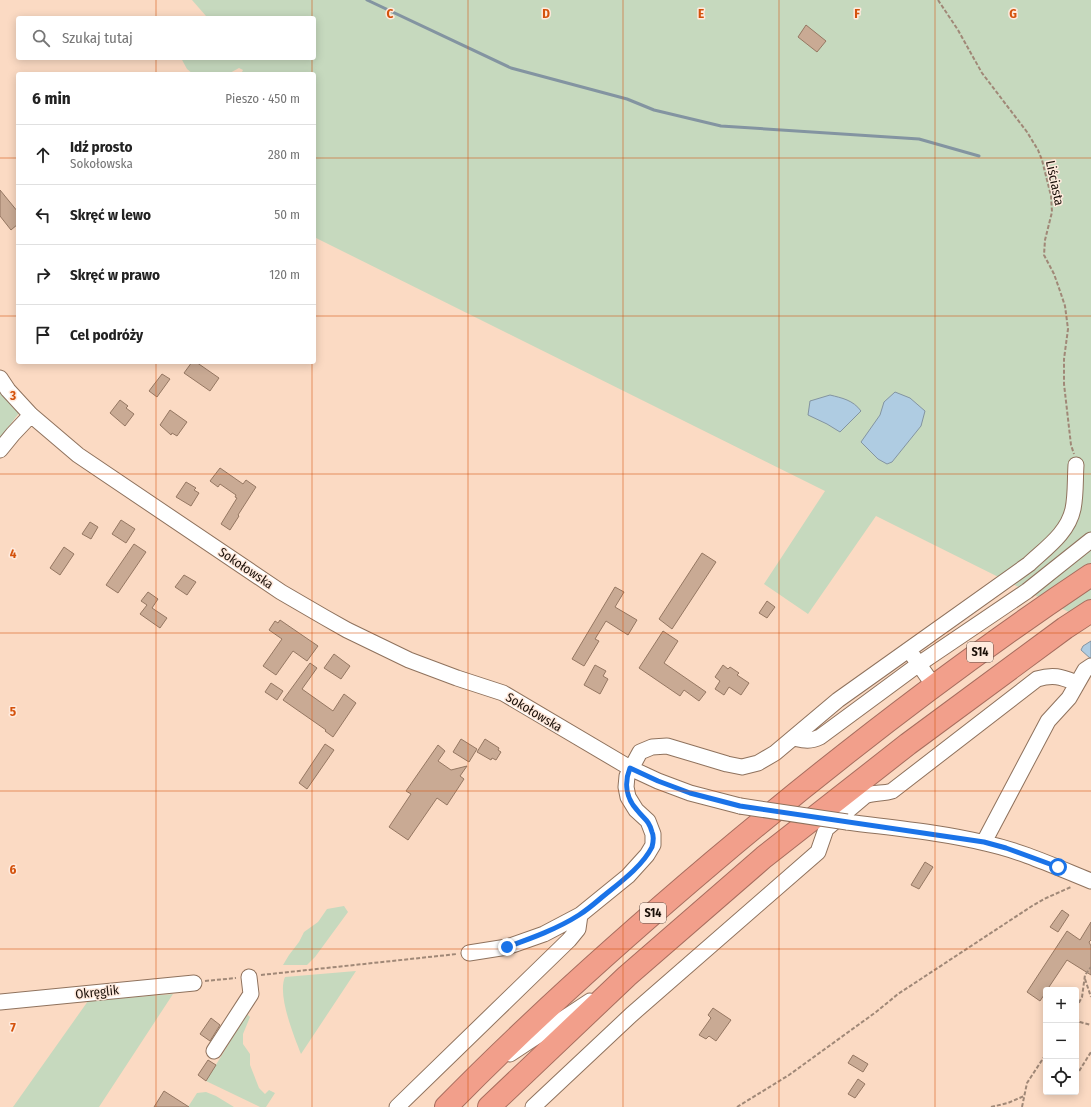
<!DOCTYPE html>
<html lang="pl">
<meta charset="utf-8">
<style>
:root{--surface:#fff;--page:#f2f2f2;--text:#222;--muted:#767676;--line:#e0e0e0}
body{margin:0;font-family:"Fira Sans Condensed",sans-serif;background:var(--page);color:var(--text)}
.controls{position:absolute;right:12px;bottom:12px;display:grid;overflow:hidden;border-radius:4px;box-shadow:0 2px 10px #0003}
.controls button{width:36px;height:36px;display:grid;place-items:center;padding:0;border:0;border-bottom:1px solid var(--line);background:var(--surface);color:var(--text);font:20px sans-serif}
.stop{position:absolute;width:12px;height:12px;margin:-9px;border:3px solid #1a73e8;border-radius:50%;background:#fff}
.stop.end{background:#1a73e8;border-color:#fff;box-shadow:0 1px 4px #0008}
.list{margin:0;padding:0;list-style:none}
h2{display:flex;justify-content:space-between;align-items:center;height:52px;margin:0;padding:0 16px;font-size:17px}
h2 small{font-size:13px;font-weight:400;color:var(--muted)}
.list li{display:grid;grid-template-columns:26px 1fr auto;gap:12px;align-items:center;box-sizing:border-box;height:60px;padding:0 16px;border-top:1px solid var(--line)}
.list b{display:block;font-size:15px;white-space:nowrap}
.list p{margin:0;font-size:13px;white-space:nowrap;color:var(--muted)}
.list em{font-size:13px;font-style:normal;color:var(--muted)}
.icon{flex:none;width:22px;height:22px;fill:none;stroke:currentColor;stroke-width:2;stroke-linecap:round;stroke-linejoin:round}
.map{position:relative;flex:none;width:1091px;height:1107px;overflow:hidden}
.search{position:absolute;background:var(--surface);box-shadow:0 2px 10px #0003;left:16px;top:16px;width:300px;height:44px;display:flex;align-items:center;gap:10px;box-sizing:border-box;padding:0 14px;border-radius:4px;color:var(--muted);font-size:15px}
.panel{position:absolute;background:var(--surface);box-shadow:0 2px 10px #0003;left:16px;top:72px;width:300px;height:292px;border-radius:4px}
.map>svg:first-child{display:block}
</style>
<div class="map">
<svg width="1091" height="1107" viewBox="0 0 1091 1107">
<rect width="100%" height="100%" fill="#fbdac3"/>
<path fill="#c6d9be" d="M192,0H1091V623L876,516L808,614L764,584L825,491L314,237V74H241L243,70L239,68L228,74H193L187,69L181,58H314V18H206V16Z
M0,389L19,413L0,438Z
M344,906L348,912L315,957L307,965H283L289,955L299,942L304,932L318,922L327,909Z
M356,971L301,1054C294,1036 277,995 285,977Z
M173,994L99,1107H13L88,1001Z
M247,1014L250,1017L243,1034V1044L250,1054V1065L259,1088L265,1094L269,1090L275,1093L266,1107H260L206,1081Z
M206,1092L216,1096L234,1107H188L197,1093Z"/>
<path fill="#afcce2" stroke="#8394a1" d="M895,392L910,398L925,411L921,426L892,462L887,464L878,459L861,442L880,415L884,402Z
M830,395C842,398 853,400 861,411L840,432L827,424L808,415L810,401Z
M1091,641V659L1081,650L1083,646Z"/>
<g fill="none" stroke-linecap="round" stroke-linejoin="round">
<path stroke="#8394a1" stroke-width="3" d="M367,0L511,68L627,99L654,110L721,126L919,139L979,156"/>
</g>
<path fill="#c9aa94" stroke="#957762" d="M806,25L826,41L817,52L798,37Z
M0,190L18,212V224L11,230L0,216Z
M192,362H196L219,378L210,391L184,373Z
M162,374L170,379L157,397L149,391Z
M120,400L128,406L126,408L134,414L125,426L110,413Z
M170,410L187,422L177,436L172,433L171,435L160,425Z
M220,468L243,484L246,480L256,487L238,515L239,516L230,530L221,524L237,498L235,497L236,495L220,484L218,487L210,481Z
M186,482L196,488L194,490L199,493L191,506L176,497Z
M121,520L135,529L126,543L112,534Z
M90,522L98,527L91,539L82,534Z
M134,544L146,552L118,593L106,585Z
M64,547L74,554L60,575L50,568Z
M702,553L716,562L672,629L659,619Z
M184,575L196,582L187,595L175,587Z
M615,587L624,592L615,607L637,620L628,635L606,621L595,639L599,641L584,666L572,659Z
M148,592L158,599L152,608L167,618L160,628L140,614L147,605L141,601Z
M767,601L775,607L767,618L759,613Z
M280,620L318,646L307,661L293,651L276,675L263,666L282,639L269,630L275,621L278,623Z
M663,631L678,641L664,663L706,692L699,701L684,690L680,696L639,668Z
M334,654L350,666L341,679L324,668Z
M310,663L317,668L302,689L333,711L344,694L356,703L333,737L325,731L326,730L283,700Z
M595,665L606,671L603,676L608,679L600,694L584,685Z
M723,665L728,669L730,667L739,673L737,675L749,683L741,695L729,687L724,695L715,689L720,681L715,677Z
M271,683L283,691L277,700L265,692Z
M461,739L477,749L469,762L453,752Z
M485,739L499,748L498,750L501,752L496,760L492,758L491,760L477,752Z
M325,744L334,750L307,789L299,783Z
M438,745L445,751L438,761L451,770L467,766L460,776L464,779L447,805L437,798L408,840L389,827L411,794L406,791Z
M925,862L933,867L919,889L911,885Z
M1062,910L1069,915L1058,932L1050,927Z
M1091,922V940L1089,942L1091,946V975L1067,960L1047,990H1046V992L1040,1001L1027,992L1067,931L1080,940Z
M713,1008L731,1020L716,1041L709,1036L706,1039L699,1035L711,1018L708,1015Z
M211,1018L220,1025L210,1041L200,1034Z
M853,1055L868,1064L863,1072L848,1063Z
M208,1060L216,1065L206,1081L198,1075Z
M858,1079L865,1084L855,1098L848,1094Z
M164,1091L189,1107H154Z"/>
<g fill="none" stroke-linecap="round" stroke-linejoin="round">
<g stroke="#8f725d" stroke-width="17">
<path id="minor" d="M0,378L8,390L31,415L78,455L281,592L324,617L347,630L409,660L457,678L503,693L630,768L658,781L690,793L740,806
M0,450L13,434L31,415
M913,656L934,686
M793,738C803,740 810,742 820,737L919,664L1027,591L1091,540
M847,822C893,828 940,832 985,843C1022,851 1056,867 1091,881
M984,842L1048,721L1069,698L1085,670L1091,666
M469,953L507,947L544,934L580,915L628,876L647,855L653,845V834L648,821L636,810L628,797L626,787L627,776L640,752L652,747L667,746L727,764L742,767L758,763L775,753L838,700L1029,564C1046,548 1068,533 1073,509C1076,495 1075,479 1076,465
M0,1002L194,983
M214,1051L251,994L249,977
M510,1054L590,1001
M397,1107L569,940L578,929L580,915
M533,1107L631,1015L818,852L826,829L865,796C874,792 883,794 892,791L1037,679C1054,674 1061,677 1077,683"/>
</g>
<g stroke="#a76d5e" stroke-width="24">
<path id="highway" d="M446,1107C530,1021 621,940 713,862C834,760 959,663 1091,575
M489,1107L627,976L764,857L908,744L1065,628L1091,611"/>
</g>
<path stroke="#a08877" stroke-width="2" stroke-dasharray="4 2" stroke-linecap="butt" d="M938,0L958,30L982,73L1027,132L1038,150L1042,160L1051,196L1052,212L1045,240L1044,255L1054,274L1060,291L1065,306L1068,329L1064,359V384L1071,445L1074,454
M261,975L457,954
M1085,979L1091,997
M205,981L236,978
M1076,1008L1082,997L1085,975L1091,967
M1076,1017L1080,1022L1091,1025
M1076,1076L1091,1052
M737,1107L789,1075L876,1012L898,994L1032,906L1044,899L1071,887
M991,1107L1008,1103L1024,1096
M1022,1107L1027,1083L1046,1054"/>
<use href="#minor" stroke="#fff" stroke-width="15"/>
<use href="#highway" stroke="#f29f8b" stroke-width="22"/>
<g stroke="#8f725d" stroke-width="17" stroke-linecap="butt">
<path id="minor-bridge" d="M740,806L847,822"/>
</g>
<use href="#minor-bridge" stroke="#fff" stroke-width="15"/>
</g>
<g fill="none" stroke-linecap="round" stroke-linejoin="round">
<path stroke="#1a73e8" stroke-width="5" d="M507,947C532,938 557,929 579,915C587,910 594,904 601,898C618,884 642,867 652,847C653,843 654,836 652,832C649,820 644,819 637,810C626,798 624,783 630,768L658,781L690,793L740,806L984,842L1006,848L1058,867"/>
</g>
<path fill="none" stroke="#d4520c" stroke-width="1" stroke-opacity="0.55" d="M156,0V18M312,0V18M468,0V1107M623,0V1107M779,0V1107M935,0V1107M156,58V74M312,58V74M0,158H18M314,158H1091M0,316H18M314,316H1091M156,362V1107M312,362V1107M0,474H1091M0,633H1091M0,791H1091M0,949H1091"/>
<g text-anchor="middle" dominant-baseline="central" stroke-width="3" stroke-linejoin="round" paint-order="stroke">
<g fill="#ffeadd" stroke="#5f5149" stroke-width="1">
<rect x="967" y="642" width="26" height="20" rx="3"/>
<rect x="640" y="903" width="26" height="20" rx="3"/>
</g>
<g font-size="12" font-weight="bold" fill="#1b1009">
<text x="980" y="652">S14</text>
<text x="653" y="913">S14</text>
</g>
<g font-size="13" fill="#1b1009" stroke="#ffeadd">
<text transform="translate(1055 183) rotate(78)">Liściasta</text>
<text transform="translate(246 568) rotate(34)">Sokołowska</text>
<text transform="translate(534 712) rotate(31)">Sokołowska</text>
<text transform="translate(97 992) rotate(-6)">Okręglik</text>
</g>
</g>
<g font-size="13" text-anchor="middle" font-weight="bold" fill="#d4520c" stroke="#ffeadd" stroke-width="3" stroke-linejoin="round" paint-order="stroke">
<text x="390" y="18">C</text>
<text x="546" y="18">D</text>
<text x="701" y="18">E</text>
<text x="857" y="18">F</text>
<text x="1013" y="18">G</text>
<text x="13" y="400">3</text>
<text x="13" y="558">4</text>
<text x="13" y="716">5</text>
<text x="13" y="874">6</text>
<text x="13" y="1032">7</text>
</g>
</svg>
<div class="controls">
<button>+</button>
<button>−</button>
<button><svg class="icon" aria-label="locate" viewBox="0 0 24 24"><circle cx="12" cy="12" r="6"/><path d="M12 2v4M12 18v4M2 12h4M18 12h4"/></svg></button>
</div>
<div class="stop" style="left:1058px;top:867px"></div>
<div class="stop end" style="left:507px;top:947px"></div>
<div class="search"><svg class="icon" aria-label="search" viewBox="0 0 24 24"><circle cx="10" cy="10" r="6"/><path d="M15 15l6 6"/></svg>Szukaj tutaj</div>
<section class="panel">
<h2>6 min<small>Pieszo · 450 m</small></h2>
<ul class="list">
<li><svg class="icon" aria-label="ahead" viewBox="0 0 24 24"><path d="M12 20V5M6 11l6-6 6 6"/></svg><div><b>Idź prosto</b><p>Sokołowska</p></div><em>280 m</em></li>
<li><svg class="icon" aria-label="left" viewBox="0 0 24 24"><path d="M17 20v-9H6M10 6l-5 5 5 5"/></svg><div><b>Skręć w lewo</b></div><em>50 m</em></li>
<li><svg class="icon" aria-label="right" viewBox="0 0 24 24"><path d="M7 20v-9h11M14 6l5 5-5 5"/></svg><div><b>Skręć w prawo</b></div><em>120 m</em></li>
<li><svg class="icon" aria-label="arrive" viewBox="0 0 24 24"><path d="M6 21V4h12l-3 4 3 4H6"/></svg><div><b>Cel podróży</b></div></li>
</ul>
</section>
</div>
